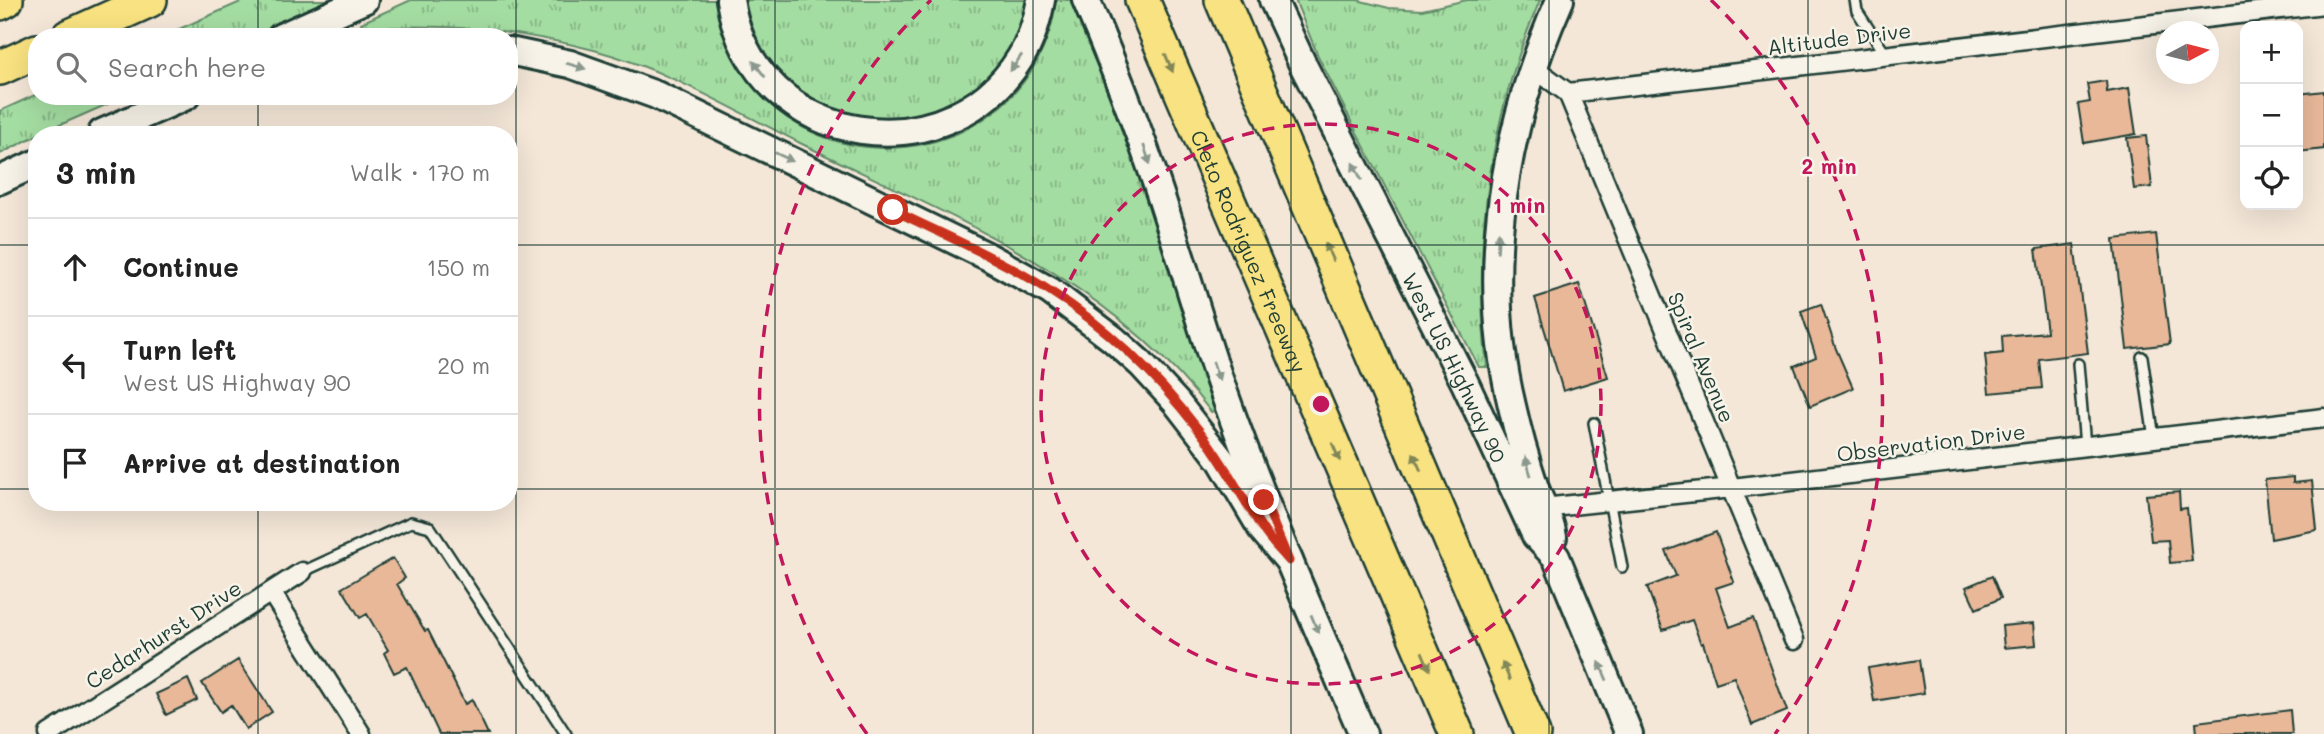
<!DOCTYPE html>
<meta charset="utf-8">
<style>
:root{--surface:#fff;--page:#f2f2f2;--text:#222;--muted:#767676;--line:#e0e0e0}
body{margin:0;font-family:Mali,sans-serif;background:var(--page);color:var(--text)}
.controls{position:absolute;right:21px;top:21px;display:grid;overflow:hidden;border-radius:14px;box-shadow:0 7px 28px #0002}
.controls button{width:63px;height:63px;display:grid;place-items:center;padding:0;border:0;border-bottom:2px solid var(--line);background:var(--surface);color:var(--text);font:35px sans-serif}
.compass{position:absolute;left:2156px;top:21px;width:63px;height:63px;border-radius:50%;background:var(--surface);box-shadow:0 7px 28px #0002;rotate:83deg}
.stop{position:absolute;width:21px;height:21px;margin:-16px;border:5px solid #c8321e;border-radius:50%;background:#fff}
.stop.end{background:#c8321e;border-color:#fff;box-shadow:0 2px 7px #0008}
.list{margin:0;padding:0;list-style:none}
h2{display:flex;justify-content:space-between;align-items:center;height:91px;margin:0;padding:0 28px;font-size:30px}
h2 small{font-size:23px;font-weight:400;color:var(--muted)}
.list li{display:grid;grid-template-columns:46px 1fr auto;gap:21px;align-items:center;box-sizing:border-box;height:98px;padding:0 28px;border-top:2px solid var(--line)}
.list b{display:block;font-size:26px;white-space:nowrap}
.list p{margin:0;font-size:23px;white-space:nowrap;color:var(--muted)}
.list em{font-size:23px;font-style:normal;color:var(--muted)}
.icon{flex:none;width:38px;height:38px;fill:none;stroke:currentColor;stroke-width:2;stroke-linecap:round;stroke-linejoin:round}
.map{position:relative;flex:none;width:2324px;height:734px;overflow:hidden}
.search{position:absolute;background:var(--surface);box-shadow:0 7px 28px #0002;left:28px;top:28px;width:490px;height:77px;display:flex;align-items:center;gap:18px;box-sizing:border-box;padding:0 24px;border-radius:28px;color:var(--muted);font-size:26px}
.panel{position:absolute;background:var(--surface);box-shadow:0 7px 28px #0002;left:28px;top:126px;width:490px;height:385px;border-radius:28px}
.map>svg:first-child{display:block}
</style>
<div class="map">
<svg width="2324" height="734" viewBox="0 0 2324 734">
<defs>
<pattern id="grass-tufts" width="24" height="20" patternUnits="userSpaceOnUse" patternTransform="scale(1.75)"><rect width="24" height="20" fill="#a4dda2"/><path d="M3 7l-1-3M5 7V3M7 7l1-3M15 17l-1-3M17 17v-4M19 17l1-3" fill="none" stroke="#85b485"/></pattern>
</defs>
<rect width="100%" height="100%" fill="#f4e7d8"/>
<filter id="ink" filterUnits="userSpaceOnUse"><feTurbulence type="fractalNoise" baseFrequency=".0143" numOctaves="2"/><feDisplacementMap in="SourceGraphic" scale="14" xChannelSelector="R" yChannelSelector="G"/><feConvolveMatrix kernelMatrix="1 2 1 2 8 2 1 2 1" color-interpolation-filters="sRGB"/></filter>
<g filter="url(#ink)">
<path fill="url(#grass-tufts)" stroke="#628d6b" stroke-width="2" d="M245,0H344L263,37H161Z
M411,0H717C721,26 729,51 744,74C807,167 943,172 1016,91C1038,66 1053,33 1056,0H1071L1097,63L1137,167L1216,411L1211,412C1109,277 947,215 800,143C734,110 666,69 594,50C518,30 441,22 364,29L361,23Z
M744,0H1029L1024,20L1012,49L986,82L938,112L882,122L830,110L787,82L761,48L749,21Z
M1295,0H1357L1389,8L1422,10L1467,0H1540C1490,116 1472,242 1487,367H1479L1353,125L1318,56Z
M37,94V96H126L37,135L0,154V111Z"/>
<path fill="#e8b899" stroke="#1f3d34" stroke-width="2" d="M2106,81L2107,92L2129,88L2136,134L2084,143L2078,104L2090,102L2087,84Z
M2324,91V149L2298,152V94Z
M2146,136L2152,187L2134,189L2127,138Z
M2156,234L2170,344L2127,349L2114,239Z
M2074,244L2088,353L2039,359L2042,388L1989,393L1985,355L2003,353L2002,336L2047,332L2036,249Z
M1579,284L1608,377L1563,391L1535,298Z
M1821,304L1836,349L1853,388L1810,406L1794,366L1816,357L1801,311Z
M2293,477V483L2312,481L2317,530L2271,539L2265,480Z
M2179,492L2180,509L2187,508L2192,561L2170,563L2168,540L2151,541L2146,495Z
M1716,532L1734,582L1716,588L1730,627L1753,618L1787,711L1752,725L1734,677L1716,683L1703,643L1701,644L1692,620L1663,630L1647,587L1676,576L1666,551Z
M393,558L405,578L397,584L425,631L428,630L465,704L472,700L488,734H439L407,667L394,673L384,653L388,650L367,614L360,618L342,588Z
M1992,576L2001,598L1976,609L1966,587Z
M2034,623L2036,645L2004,648L2002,626Z
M238,660L272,712L246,729L231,705L221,712L202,683Z
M1919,660L1924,693L1874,701L1868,668Z
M188,679L197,700L166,715L156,694Z
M2290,710L2292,734H2197L2196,722Z"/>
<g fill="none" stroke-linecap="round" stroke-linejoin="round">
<g stroke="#1f3d34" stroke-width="14">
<path id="service" d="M1855,0L1857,11L1886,55
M2142,357L2154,438
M2078,364L2085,446
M1594,423L1622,567
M302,572L411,522L430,527L566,734"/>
</g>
<g stroke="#1f3d34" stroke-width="23">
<path id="minor" d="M1534,68L1568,93L2324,4
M1568,93L1794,640
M1543,508L1732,488L2324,418
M271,592L361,734
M49,734L302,572"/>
</g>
<g stroke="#1f3d34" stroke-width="32">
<g id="secondary">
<path d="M730,0C753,151 958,180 1027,46C1034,31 1038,16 1041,0"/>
<path d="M1086,0C1118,75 1147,151 1171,228C1189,282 1204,337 1223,390C1264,507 1314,620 1363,734"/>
<path id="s1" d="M1273,0L1304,67L1465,383L1536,536L1556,557L1629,734"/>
<path d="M281,37L364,0"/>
<path d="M509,51L570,64L656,95L987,256L1050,291L1113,339L1141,364L1176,402L1221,460L1262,529L1289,561"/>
<path d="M102,133L186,96"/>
<path d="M0,180L37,163"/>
<path d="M1553,537C1551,520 1541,504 1535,488C1526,461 1518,433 1512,406C1479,270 1504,126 1560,0"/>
</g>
</g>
<g stroke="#1f3d34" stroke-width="38">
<g id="motorway">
<path id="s2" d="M1142,0L1457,734"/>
<path d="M1222,0L1533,734"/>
<path d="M0,3L6,0"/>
<path d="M68,37L150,0"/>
<path d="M0,68L37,51"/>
</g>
</g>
<use href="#service" stroke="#f7f3e8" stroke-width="9"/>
<use href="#minor" stroke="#f7f3e8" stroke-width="18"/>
<use href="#secondary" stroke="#f7f3e8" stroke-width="26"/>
<use href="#motorway" stroke="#f8e281" stroke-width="33"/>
</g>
<defs><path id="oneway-solid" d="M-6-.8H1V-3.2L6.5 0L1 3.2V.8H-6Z" transform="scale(1.75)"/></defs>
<g fill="#8b988e">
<use href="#oneway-solid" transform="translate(1016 63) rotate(125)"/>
<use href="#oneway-solid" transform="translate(576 66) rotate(16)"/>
<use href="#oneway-solid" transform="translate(759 69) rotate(-127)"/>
<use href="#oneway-solid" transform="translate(1147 155) rotate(71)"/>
<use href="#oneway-solid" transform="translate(784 157) rotate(26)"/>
<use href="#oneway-solid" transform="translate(1357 171) rotate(-117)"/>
<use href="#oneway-solid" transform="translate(1498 242) rotate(-86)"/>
<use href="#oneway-solid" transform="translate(1216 371) rotate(71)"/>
<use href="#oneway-solid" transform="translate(1528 466) rotate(-107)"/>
<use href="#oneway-solid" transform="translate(1315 624) rotate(67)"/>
<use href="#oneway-solid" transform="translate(1603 671) rotate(-113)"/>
</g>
<g fill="#818757">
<use href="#oneway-solid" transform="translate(1169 63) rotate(67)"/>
<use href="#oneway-solid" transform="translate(1329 252) rotate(-113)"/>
<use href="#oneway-solid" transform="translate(1336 452) rotate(67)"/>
<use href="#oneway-solid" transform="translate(1417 462) rotate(-113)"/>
<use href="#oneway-solid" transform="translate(1426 661) rotate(67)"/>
<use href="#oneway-solid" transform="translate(1506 671) rotate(-113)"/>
</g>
</g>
<g fill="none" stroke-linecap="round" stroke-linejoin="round" filter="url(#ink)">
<path stroke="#c8321e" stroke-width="9" d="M893,210C946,236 1001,259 1050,291C1107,327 1157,376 1198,429C1223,460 1240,495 1262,528C1269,540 1280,550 1289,561L1264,500"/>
</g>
<path fill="none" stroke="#1f3d34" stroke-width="2" stroke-opacity="0.55" d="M258,0V37M516,0V734M775,0V734M1033,0V734M1291,0V734M1549,0V734M1808,0V734M2066,0V734M258,96V135M0,245H37M509,245H2324M0,489H37M509,489H2324M258,502V734"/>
<g fill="none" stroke="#c2185b" stroke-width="3.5" stroke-dasharray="12 9">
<circle cx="1321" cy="404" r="280"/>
<path d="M867 734A561 561 0 0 1 931 0M1711 0A561 561 0 0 1 1775 734"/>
</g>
<g text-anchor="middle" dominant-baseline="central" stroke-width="5" stroke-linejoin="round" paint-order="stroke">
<g font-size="21" fill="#1f3d34" stroke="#f7f3e8">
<text transform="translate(1839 38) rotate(-7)">Altitude Drive</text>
<text stroke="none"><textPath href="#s2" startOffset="273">Cleto Rodriguez Freeway</textPath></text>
<text transform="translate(1702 357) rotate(67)">Spiral Avenue</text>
<text stroke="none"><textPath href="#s1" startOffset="410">West US Highway 90</textPath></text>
<text transform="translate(1931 442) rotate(-7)">Observation Drive</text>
<text transform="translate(163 634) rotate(-33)">Cedarhurst Drive</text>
</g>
</g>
<circle cx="1321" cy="404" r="10" fill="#c2185b" stroke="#f7f3e8" stroke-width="3.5"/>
<g font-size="21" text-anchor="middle" font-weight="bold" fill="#c2185b" stroke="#f7f3e8" stroke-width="5" stroke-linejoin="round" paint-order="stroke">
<text x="1829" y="174">2 min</text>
<text x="1519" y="213">1 min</text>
</g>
</svg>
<div class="controls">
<button>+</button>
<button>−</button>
<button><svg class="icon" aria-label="locate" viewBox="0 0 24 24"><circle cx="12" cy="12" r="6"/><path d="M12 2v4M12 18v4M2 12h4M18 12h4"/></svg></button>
</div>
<svg class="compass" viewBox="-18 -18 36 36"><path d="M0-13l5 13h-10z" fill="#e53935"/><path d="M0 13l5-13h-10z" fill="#767676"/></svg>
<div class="stop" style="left:893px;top:210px"></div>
<div class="stop end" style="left:1264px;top:500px"></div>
<div class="search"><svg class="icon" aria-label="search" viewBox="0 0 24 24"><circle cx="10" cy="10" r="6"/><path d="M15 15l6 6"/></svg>Search here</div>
<section class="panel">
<h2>3 min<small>Walk · 170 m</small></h2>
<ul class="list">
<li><svg class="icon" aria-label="ahead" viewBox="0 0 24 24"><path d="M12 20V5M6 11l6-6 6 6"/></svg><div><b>Continue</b></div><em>150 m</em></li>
<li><svg class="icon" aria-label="left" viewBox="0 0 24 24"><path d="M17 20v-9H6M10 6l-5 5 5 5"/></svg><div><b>Turn left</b><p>West US Highway 90</p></div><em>20 m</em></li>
<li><svg class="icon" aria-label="arrive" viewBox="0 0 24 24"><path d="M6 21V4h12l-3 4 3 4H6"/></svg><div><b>Arrive at destination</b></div></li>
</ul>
</section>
</div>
